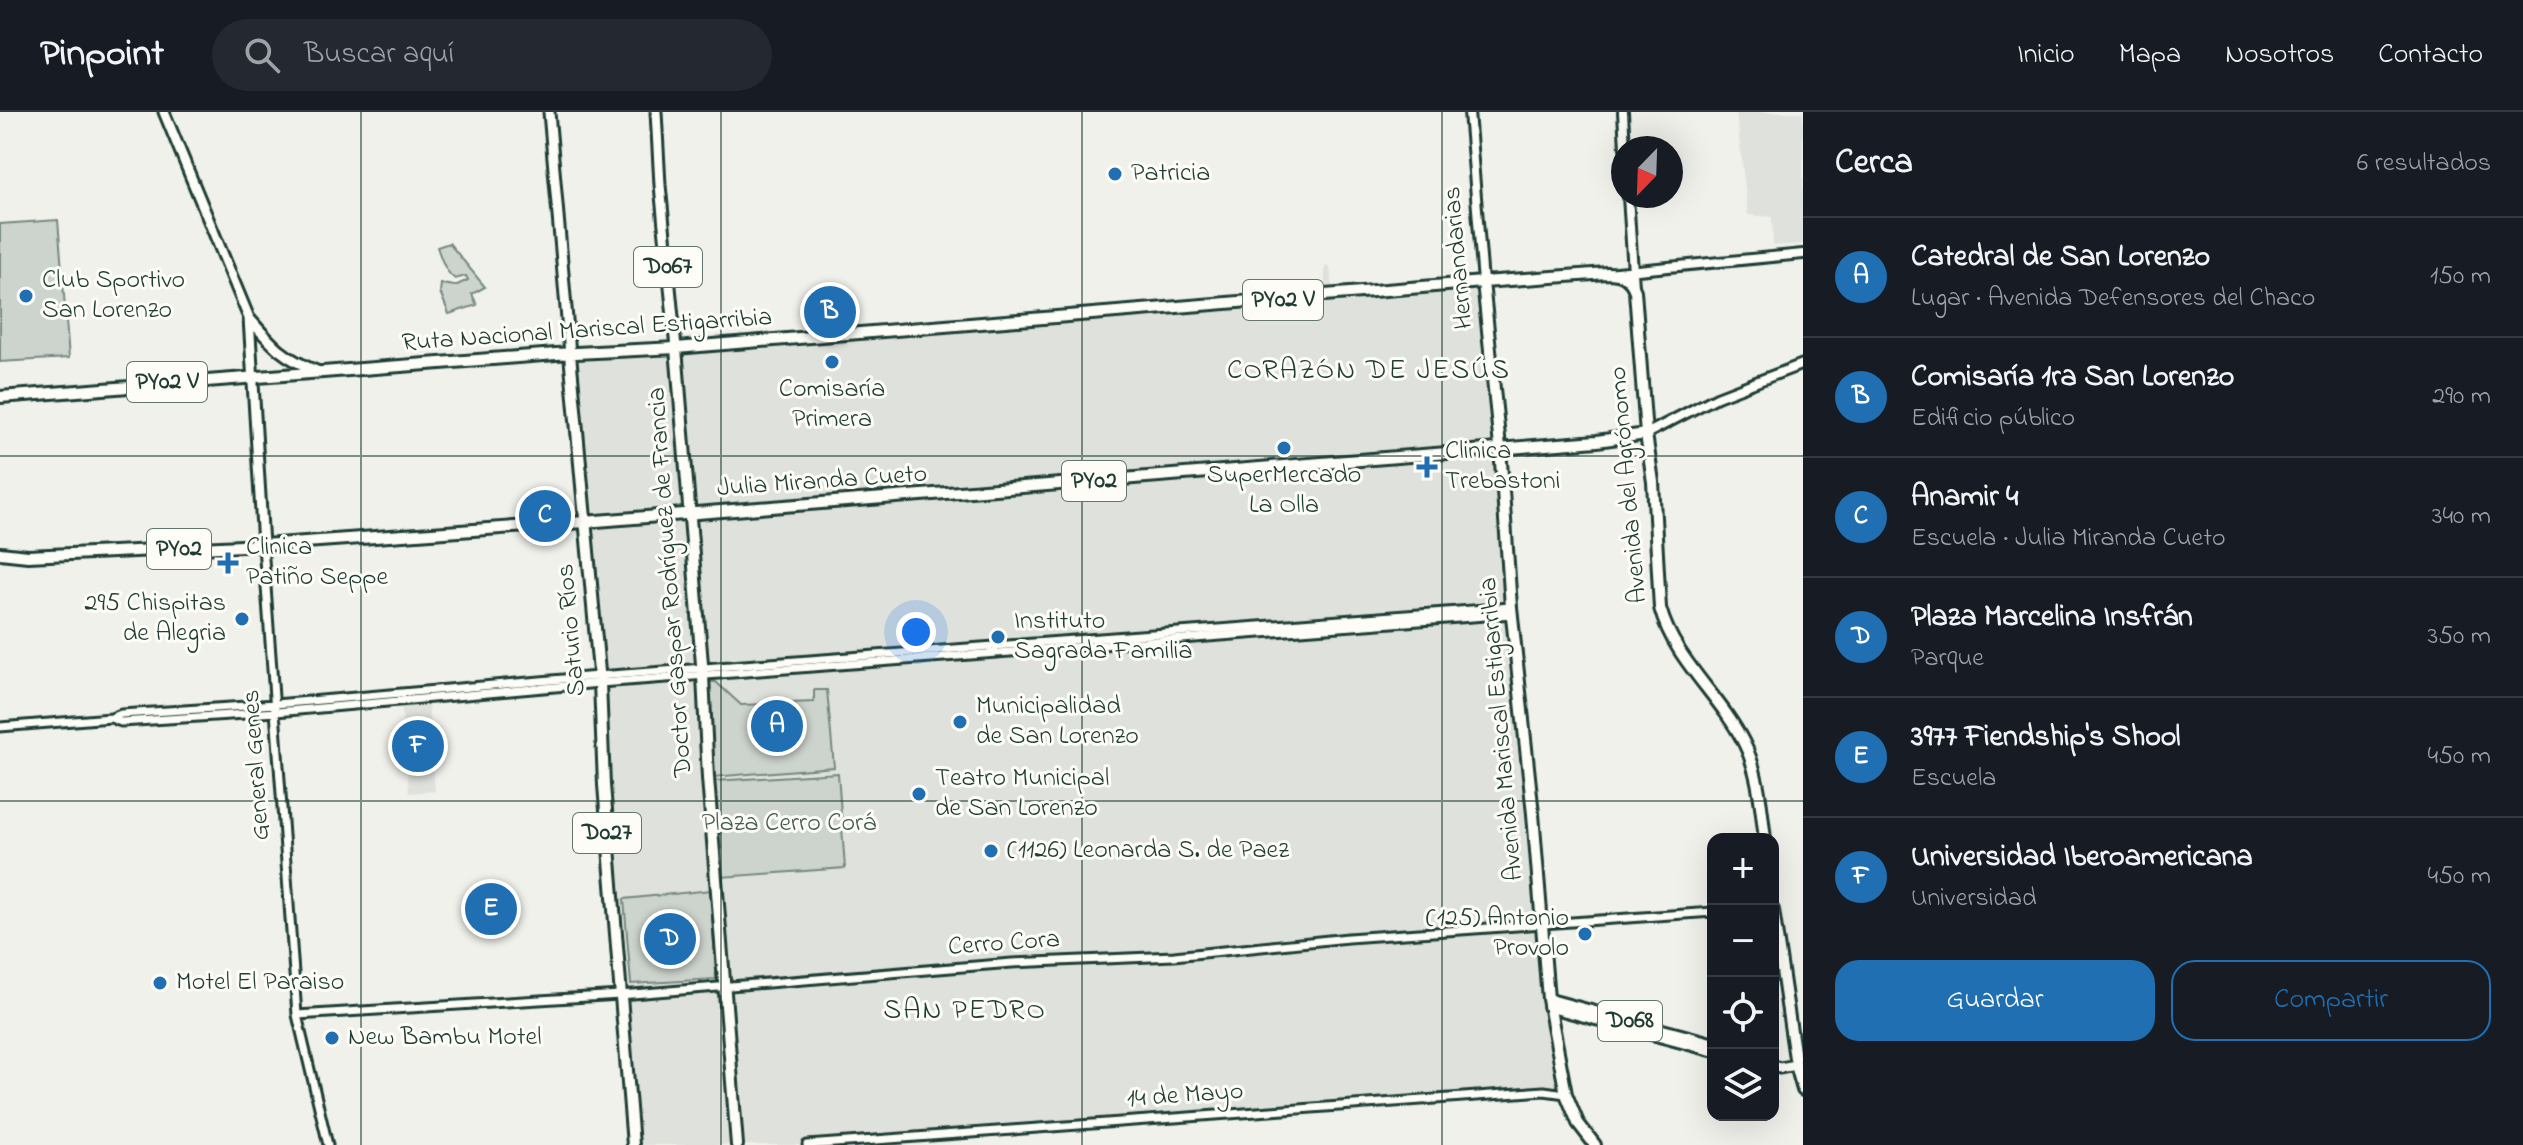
<!DOCTYPE html>
<html lang="es">
<meta charset="utf-8">
<style>
:root{--surface:#171b24;--page:#242831;--text:#f1f3f6;--muted:#9ea1a6;--line:#363941;--accent:#1f6fb2}
body{margin:0;font-family:"Indie Flower",sans-serif;background:var(--page);color:var(--text)}
.controls{position:absolute;right:24px;bottom:24px;display:grid;overflow:hidden;border-radius:16px;box-shadow:0 8px 32px #0002}
.controls button{width:72px;height:72px;display:grid;place-items:center;padding:0;border:0;border-bottom:2px solid var(--line);background:var(--surface);color:var(--text);font:40px sans-serif}
.compass{position:absolute;left:1611px;top:24px;width:72px;height:72px;border-radius:50%;background:var(--surface);box-shadow:0 8px 32px #0002;rotate:203deg}
.you{position:absolute;left:916px;top:520px;width:28px;height:28px;margin:-20px;border:6px solid #fff;border-radius:50%;background:#1a73e8;box-shadow:0 0 0 12px #1a73e833}
.badge{display:grid;place-items:center;width:52px;height:52px;border-radius:50%;background:var(--accent);color:#fff;font-size:26px;font-weight:700}
.pin{position:absolute;translate:-50% -50%;border:4px solid #fff;box-shadow:0 2px 8px #0006}
.list{margin:0;padding:0;list-style:none}
h2{display:flex;justify-content:space-between;align-items:center;height:104px;margin:0;padding:0 32px;font-size:34px}
h2 small{font-size:26px;font-weight:400;color:var(--muted)}
.list li{display:grid;grid-template-columns:52px 1fr auto;gap:24px;align-items:center;box-sizing:border-box;height:120px;padding:0 32px;border-top:2px solid var(--line)}
.list b{display:block;font-size:30px;white-space:nowrap}
.list p{margin:0;font-size:26px;white-space:nowrap;color:var(--muted)}
.list em{font-size:26px;font-style:normal;color:var(--muted)}
.actions{display:flex;gap:16px;padding:24px 32px}
.actions a{flex:1;padding:18px 0;border:2px solid var(--accent);border-radius:24px;text-align:center;font-size:28px;color:var(--accent)}
.actions .main{background:var(--accent);color:#fff}
.icon{flex:none;width:44px;height:44px;fill:none;stroke:currentColor;stroke-width:2;stroke-linecap:round;stroke-linejoin:round}
.map{position:relative;flex:none;width:1803px;height:1033px;overflow:hidden}
header{display:flex;align-items:center;gap:48px;box-sizing:border-box;height:112px;padding:0 40px;background:var(--surface);border-bottom:2px solid var(--line)}
header strong{font-size:38px}
nav{display:flex;gap:44px;margin-inline-start:auto;font-size:28px}
.search{width:560px;height:72px;background:var(--page);display:flex;align-items:center;gap:20px;box-sizing:border-box;padding:0 28px;border-radius:44px;color:var(--muted);font-size:30px}
main{display:flex}
aside{flex:1;background:var(--surface)}
.map>svg:first-child{display:block}
</style>
<header>
<strong>Pinpoint</strong>
<div class="search"><svg class="icon" aria-label="search" viewBox="0 0 24 24"><circle cx="10" cy="10" r="6"/><path d="M15 15l6 6"/></svg>Buscar aquí</div>
<nav><a>Inicio</a><a>Mapa</a><a>Nosotros</a><a>Contacto</a></nav>
</header>
<main>
<div class="map">
<svg width="1803" height="1033" viewBox="0 0 1803 1033">
<rect width="100%" height="100%" fill="#f0f1eb"/>
<filter id="ink" filterUnits="userSpaceOnUse"><feTurbulence type="fractalNoise" baseFrequency=".0125" numOctaves="2"/><feDisplacementMap in="SourceGraphic" scale="16" xChannelSelector="R" yChannelSelector="G"/><feConvolveMatrix kernelMatrix="1 2 1 2 8 2 1 2 1" color-interpolation-filters="sRGB"/></filter>
<g filter="url(#ink)">
<path fill="#dfe2dc" d="M1736,0H1803V132L1773,134L1772,105L1748,103Z
M1325,153L1330,154L1332,175L1485,162L1563,980L813,1033H632L565,240L1325,176Z
M428,588L435,679L409,681L401,590Z"/>
<path fill="#cdd3cd" stroke="#768880" stroke-width="2" d="M58,108L69,246L0,250V112Z
M449,131L485,175L472,182L477,193L449,202L440,180L441,172L455,174L468,168L466,164L455,167C445,160 441,146 437,135Z
M706,570H716L741,593L814,590V578H827L834,655L713,665Z
M838,661L845,756L721,765L714,669Z
M711,778L716,867L631,872L624,787Z"/>
<g fill="none" stroke-linecap="round" stroke-linejoin="round">
<g stroke="#1f3d34" stroke-width="13">
<path id="tertiary" d="M263,433L297,903L328,1033
M111,606L121,610L276,600L600,571L1512,502
M0,615L111,606L121,602L275,592L598,564L1511,495
M297,903L620,883L1012,851L1174,844L1348,826L1713,800
M807,1033L1544,979L1566,982"/>
</g>
<g stroke="#1f3d34" stroke-width="14">
<path id="secondary" d="M1469,0L1483,170
M1623,0L1625,36
M1628,84L1634,175
M1617,160L1803,142
M1646,322L1717,285L1803,252"/>
</g>
<g stroke="#1f3d34" stroke-width="15">
<path id="primary" d="M164,0L249,206L263,433
M549,0L570,242
M656,0L660,73L676,236
M249,206C273,234 283,246 319,260
M1548,887L1713,931
M1549,895L1713,939
M1773,954L1780,956L1796,953"/>
</g>
<g stroke="#1f3d34" stroke-width="16">
<path id="trunk" d="M1483,170L1500,335L1511,495L1533,702L1548,887L1566,982L1578,1011L1595,1033
M676,236L703,564L708,666L737,1033
M570,242L600,571L604,673L633,1033
M0,285L556,242L676,236L1483,170L1607,161C1621,161 1630,165 1635,179L1646,322L1653,370L1660,496C1674,548 1720,583 1744,631C1759,661 1761,695 1765,727
M0,441L28,444L263,433L584,410L1597,329L1646,322
M1773,798L1796,953L1803,978"/>
</g>
<use href="#tertiary" stroke="#fdfcf7" stroke-width="7"/>
<use href="#secondary" stroke="#fdfcf7" stroke-width="8"/>
<use href="#primary" stroke="#fdfcf7" stroke-width="9"/>
<use href="#trunk" stroke="#fdfcf7" stroke-width="10"/>
</g>
</g>
<path fill="none" stroke="#1f3d34" stroke-width="2" stroke-opacity="0.55" d="M361,0V1033M721,0V1033M1082,0V1033M1442,0V1033M0,344H1803M0,689H1803"/>
<g fill="#1f6fb2" stroke="#fdfcf7" stroke-width="3">
<circle cx="1115" cy="62" r="8"/>
<circle cx="26" cy="184" r="8"/>
<circle cx="832" cy="250" r="8"/>
<circle cx="1284" cy="336" r="8"/>
<path d="M1423 343h8v8h8v8h-8v8h-8v-8h-8v-8h8z"/>
<path d="M224 439h8v8h8v8h-8v8h-8v-8h-8v-8h8z"/>
<circle cx="242" cy="507" r="8"/>
<circle cx="998" cy="525" r="8"/>
<circle cx="960" cy="610" r="8"/>
<circle cx="919" cy="682" r="8"/>
<circle cx="991" cy="739" r="8"/>
<circle cx="1585" cy="822" r="8"/>
<circle cx="160" cy="871" r="8"/>
<circle cx="332" cy="926" r="8"/>
</g>
<g text-anchor="middle" dominant-baseline="central" stroke-width="6" stroke-linejoin="round" paint-order="stroke">
<g fill="#fdfcf7" stroke="#62766e" stroke-width="2">
<rect x="634" y="135" width="68" height="40" rx="6"/>
<rect x="1243" y="168" width="80" height="40" rx="6"/>
<rect x="127" y="250" width="80" height="40" rx="6"/>
<rect x="1062" y="349" width="64" height="40" rx="6"/>
<rect x="147" y="417" width="64" height="40" rx="6"/>
<rect x="573" y="701" width="68" height="40" rx="6"/>
<rect x="1598" y="889" width="64" height="40" rx="6"/>
</g>
<g font-size="24" font-weight="bold" fill="#1f3d34">
<text x="668" y="155">D067</text>
<text x="1283" y="188">PY02 V</text>
<text x="167" y="270">PY02 V</text>
<text x="1094" y="369">PY02</text>
<text x="179" y="437">PY02</text>
<text x="607" y="721">D027</text>
<text x="1630" y="909">D068</text>
</g>
<g font-size="26" fill="#1f3d34" stroke="#fdfcf7" text-anchor="start">
<text x="1131" y="62">Patricia</text>
<text x="42" y="169">Club Sportivo<tspan x="42" dy="30">San Lorenzo</tspan></text>
<text x="832" y="278" text-anchor="middle">Comisaría<tspan x="832" dy="30">Primera</tspan></text>
<text x="1445" y="340">Clinica<tspan x="1445" dy="30">Trebastoni</tspan></text>
<text x="1284" y="364" text-anchor="middle">SuperMercado<tspan x="1284" dy="30">La Olla</tspan></text>
<text x="246" y="436">Clinica<tspan x="246" dy="30">Patiño Seppe</tspan></text>
<text x="226" y="492" text-anchor="end">295 Chispitas<tspan x="226" dy="30">de Alegria</tspan></text>
<text x="1014" y="510">Instituto<tspan x="1014" dy="30">Sagrada Familia</tspan></text>
<text x="976" y="595">Municipalidad<tspan x="976" dy="30">de San Lorenzo</tspan></text>
<text x="935" y="667">Teatro Municipal<tspan x="935" dy="30">de San Lorenzo</tspan></text>
<text x="1007" y="739">(1126) Leonarda S. de Paez</text>
<text x="1569" y="807" text-anchor="end">(125) Antonio<tspan x="1569" dy="30">Provolo</tspan></text>
<text x="176" y="871">Motel El Paraiso</text>
<text x="348" y="926">New Bambu Motel</text>
</g>
<g font-size="26" fill="#1f3d34" stroke="#fdfcf7">
<text transform="translate(1459 146) rotate(-95)">Hernandarias</text>
<text transform="translate(587 219) rotate(-4)">Ruta Nacional Mariscal Estigarribia</text>
<text transform="translate(822 370) rotate(-4)">Julia Miranda Cueto</text>
<text transform="translate(1629 373) rotate(-95)">Avenida del Agrónomo</text>
<text transform="translate(671 470) rotate(-94)">Doctor Gaspar Rodríguez de Francia</text>
<text transform="translate(572 518) rotate(-95)">Saturio Ríos</text>
<text transform="translate(1502 617) rotate(-95)">Avenida Mariscal Estigarribia</text>
<text transform="translate(257 653) rotate(-94)">General Genes</text>
<text transform="translate(1004 832) rotate(-4)">Cerro Cora</text>
<text transform="translate(1185 984) rotate(-4)">14 de Mayo</text>
</g>
<g font-size="26" fill="#425b53" stroke="#fdfcf7">
<text x="789" y="712">Plaza Cerro Corá</text>
</g>
<g font-size="28" letter-spacing="2" fill="#1f3d34" stroke="#fdfcf7">
<text x="1369" y="259">CORAZÓN DE JESÚS</text>
<text x="965" y="899">SAN PEDRO</text>
</g>
</g>
</svg>
<div class="controls">
<button>+</button>
<button>−</button>
<button><svg class="icon" aria-label="locate" viewBox="0 0 24 24"><circle cx="12" cy="12" r="6"/><path d="M12 2v4M12 18v4M2 12h4M18 12h4"/></svg></button>
<button><svg class="icon" aria-label="layers" viewBox="0 0 24 24"><path d="M12 4l9 5-9 5-9-5zM3 14l9 5 9-5"/></svg></button>
</div>
<svg class="compass" viewBox="-18 -18 36 36"><path d="M0-13l5 13h-10z" fill="#e53935"/><path d="M0 13l5-13h-10z" fill="#9ea1a6"/></svg>
<div class="you"></div>
<div class="pin badge" style="left:777px;top:614px">A</div>
<div class="pin badge" style="left:830px;top:200px">B</div>
<div class="pin badge" style="left:545px;top:404px">C</div>
<div class="pin badge" style="left:670px;top:827px">D</div>
<div class="pin badge" style="left:491px;top:797px">E</div>
<div class="pin badge" style="left:418px;top:634px">F</div>
</div>
<aside>
<h2>Cerca<small>6 resultados</small></h2>
<ul class="list">
<li><span class="badge">A</span><div><b>Catedral de San Lorenzo</b><p>Lugar · Avenida Defensores del Chaco</p></div><em>150 m</em></li>
<li><span class="badge">B</span><div><b>Comisaría 1ra San Lorenzo</b><p>Edificio público</p></div><em>290 m</em></li>
<li><span class="badge">C</span><div><b>Anamir 4</b><p>Escuela · Julia Miranda Cueto</p></div><em>340 m</em></li>
<li><span class="badge">D</span><div><b>Plaza Marcelina Insfrán</b><p>Parque</p></div><em>350 m</em></li>
<li><span class="badge">E</span><div><b>3977 Fiendship's Shool</b><p>Escuela</p></div><em>450 m</em></li>
<li><span class="badge">F</span><div><b>Universidad Iberoamericana</b><p>Universidad</p></div><em>450 m</em></li>
</ul>
<div class="actions"><a class="main">Guardar</a><a>Compartir</a></div>
</aside>
</main>
